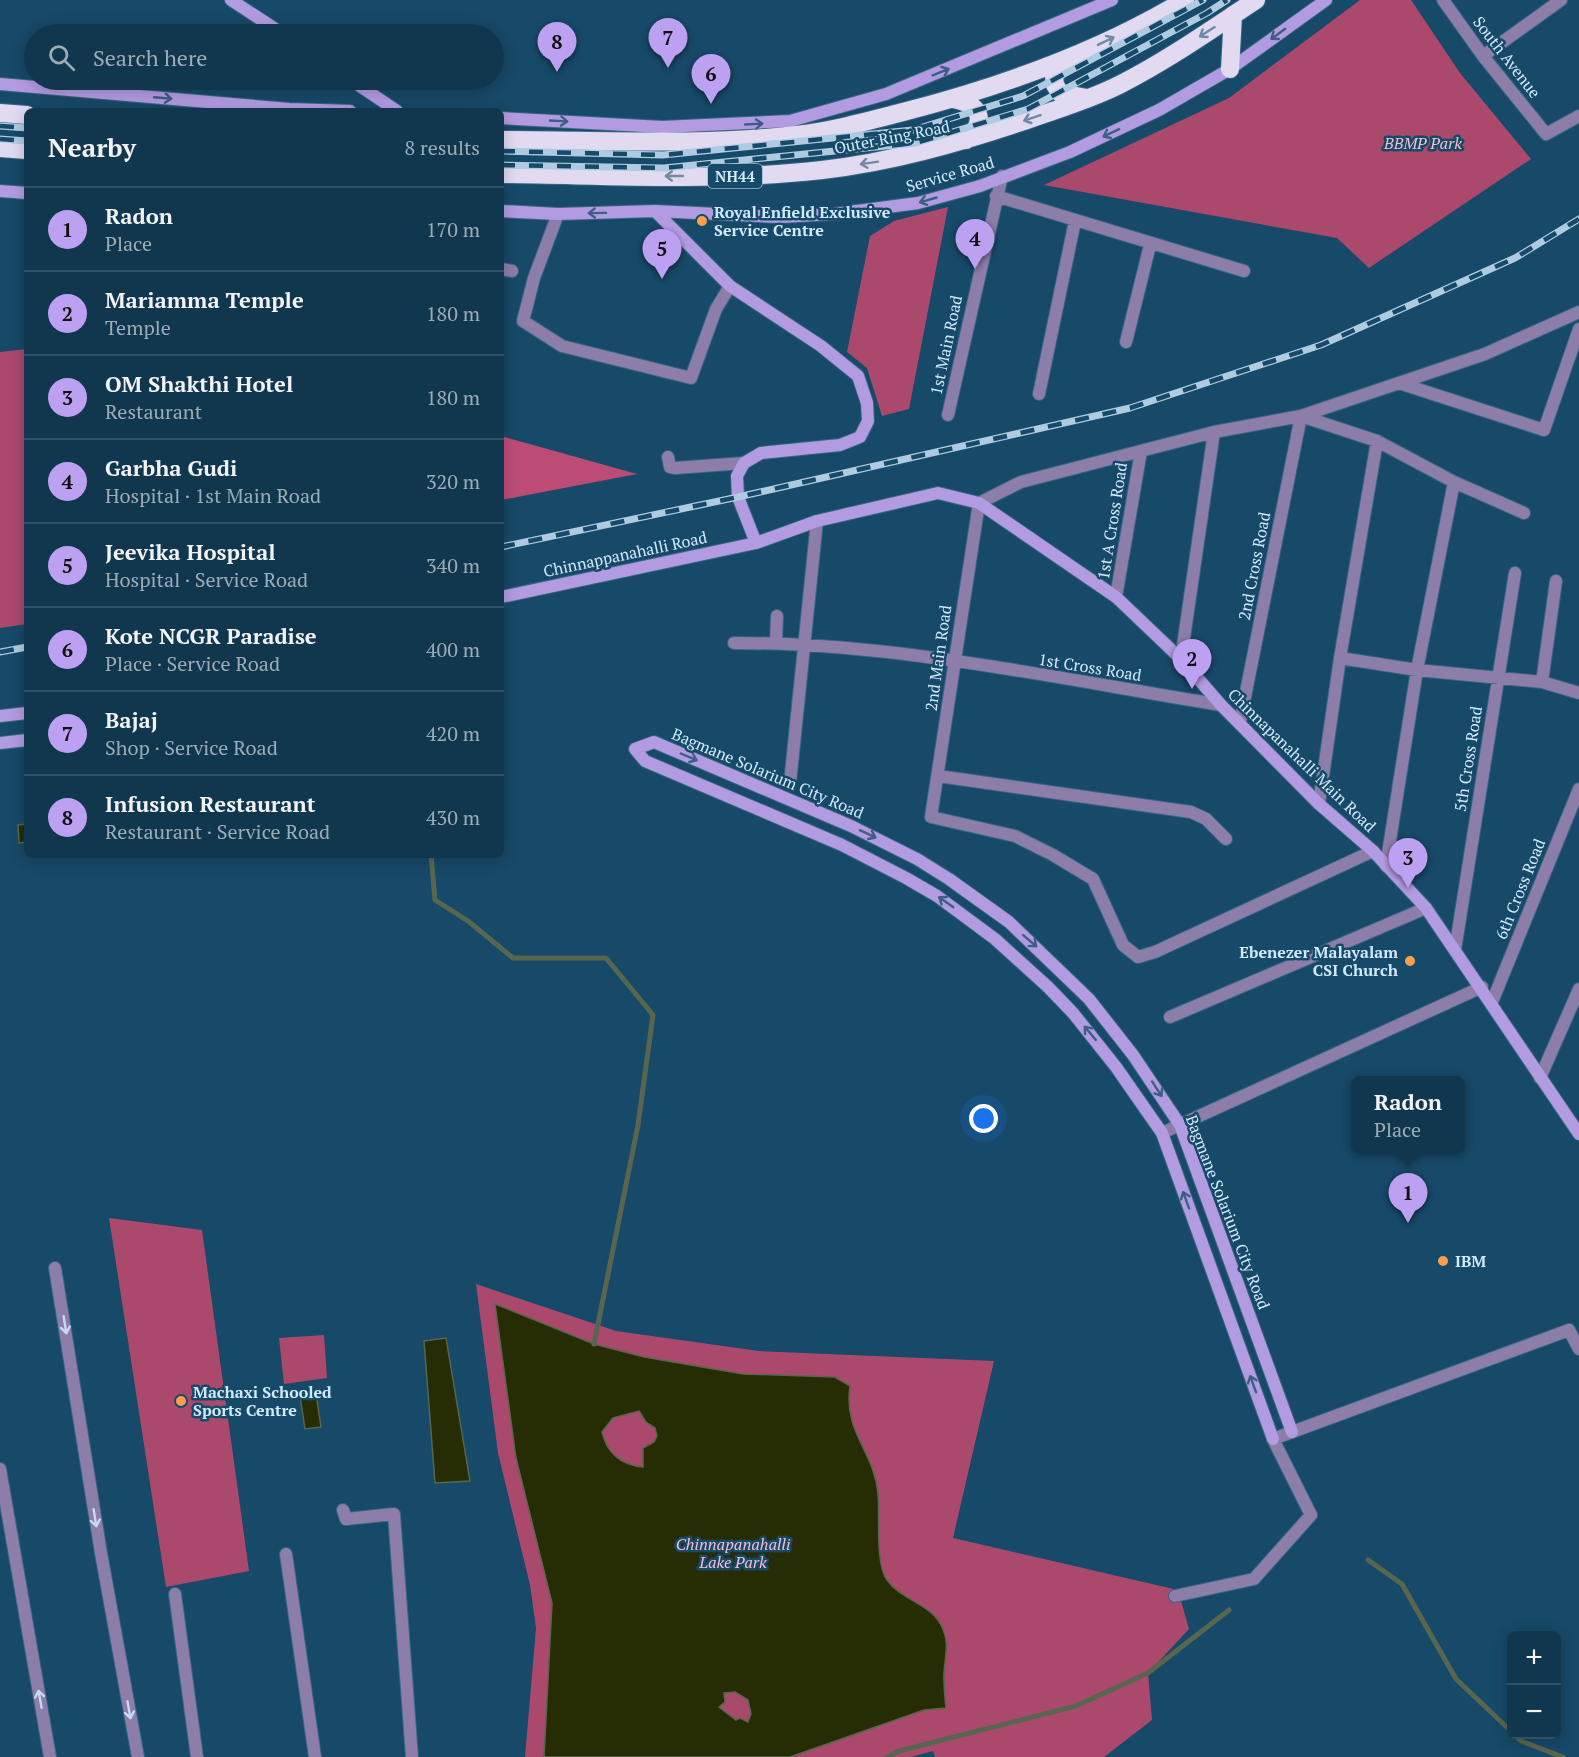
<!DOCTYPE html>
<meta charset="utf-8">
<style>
:root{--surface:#11374e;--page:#1a3f55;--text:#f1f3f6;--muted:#9cacb6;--line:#305166;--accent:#bca0f2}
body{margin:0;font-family:"PT Serif",serif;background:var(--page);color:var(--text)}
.controls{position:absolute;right:18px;bottom:18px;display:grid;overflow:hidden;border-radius:9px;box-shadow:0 3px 15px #0003}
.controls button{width:54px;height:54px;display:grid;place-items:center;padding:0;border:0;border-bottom:2px solid var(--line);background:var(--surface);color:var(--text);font:30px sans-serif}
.you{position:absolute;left:984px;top:1119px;width:21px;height:21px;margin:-15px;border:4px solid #fff;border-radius:50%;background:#1a73e8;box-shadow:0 0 0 9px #1a73e833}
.badge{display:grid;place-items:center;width:39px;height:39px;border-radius:50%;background:var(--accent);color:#111;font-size:20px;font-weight:700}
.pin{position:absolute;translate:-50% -50px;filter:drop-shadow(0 2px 3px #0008)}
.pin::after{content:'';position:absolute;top:32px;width:21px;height:18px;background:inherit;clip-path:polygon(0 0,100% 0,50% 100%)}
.popup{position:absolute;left:1351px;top:1076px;width:114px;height:78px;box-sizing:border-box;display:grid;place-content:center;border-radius:9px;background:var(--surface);filter:drop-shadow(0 2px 4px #0005);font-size:20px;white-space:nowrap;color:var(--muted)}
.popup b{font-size:22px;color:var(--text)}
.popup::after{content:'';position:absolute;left:50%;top:100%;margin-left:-12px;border:12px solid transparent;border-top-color:var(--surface)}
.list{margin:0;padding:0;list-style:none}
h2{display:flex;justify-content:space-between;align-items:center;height:78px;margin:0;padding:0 24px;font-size:26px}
h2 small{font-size:20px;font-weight:400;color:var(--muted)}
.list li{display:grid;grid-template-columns:39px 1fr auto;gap:18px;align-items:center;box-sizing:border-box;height:84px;padding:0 24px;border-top:2px solid var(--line)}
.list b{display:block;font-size:22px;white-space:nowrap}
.list p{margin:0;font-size:20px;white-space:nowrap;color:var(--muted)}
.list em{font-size:20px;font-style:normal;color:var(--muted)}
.icon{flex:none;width:33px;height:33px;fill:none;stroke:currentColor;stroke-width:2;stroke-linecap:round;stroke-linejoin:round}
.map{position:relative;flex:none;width:1579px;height:1757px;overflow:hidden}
.search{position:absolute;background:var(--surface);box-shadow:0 3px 15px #0003;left:24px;top:24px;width:480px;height:66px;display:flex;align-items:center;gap:15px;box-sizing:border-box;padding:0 21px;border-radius:33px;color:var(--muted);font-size:22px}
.panel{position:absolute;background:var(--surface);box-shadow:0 3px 15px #0003;left:24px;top:108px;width:480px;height:750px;border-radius:9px}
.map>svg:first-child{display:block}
</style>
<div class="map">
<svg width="1579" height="1757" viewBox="0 0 1579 1757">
<rect width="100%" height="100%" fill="#174968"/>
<path fill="#ab496d" d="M1360,0H1411L1460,73L1531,159L1369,268L1337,238L1044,185L1229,98Z
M948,207L909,409L882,416L867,368L847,352L870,236L894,221Z
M27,349V624L0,628V352Z
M109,1218L202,1230L249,1571L166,1587Z
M476,1284L616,1331L759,1351L994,1361L953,1538L1178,1590L1189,1629L1148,1673L1152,1720L1104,1757H935L933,1751L911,1757H525L536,1628L530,1585L498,1453Z
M324,1335L327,1378L284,1384L279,1338Z"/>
<path fill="#bc4c76" d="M501,436L637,474L501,500Z"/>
<path fill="#262d05" stroke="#59664f" stroke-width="1.5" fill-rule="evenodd" d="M27,824V842L19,843L18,825Z
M495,1304L594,1344L644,1357L743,1374L835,1377L850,1386C843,1433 875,1452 878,1494C880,1515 875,1564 887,1580C901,1600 932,1604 942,1627C951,1646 943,1661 944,1680C944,1690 945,1699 946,1708L924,1710L790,1757H544L552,1603L516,1458ZM639,1411L646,1422L655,1428L657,1436L654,1442L643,1448V1467C621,1465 607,1453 602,1432L613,1418ZM735,1692L748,1700L751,1714L748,1722L740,1718L736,1720L719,1707L725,1702L724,1693Z
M446,1338L470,1481L435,1483L424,1341Z
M316,1394L321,1427L305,1429L300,1396Z"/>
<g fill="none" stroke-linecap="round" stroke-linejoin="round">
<path stroke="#59664f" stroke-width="5" d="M431,855L435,900L468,921L513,958H606L653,1015L638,1125L594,1344
M1368,1560L1402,1584L1456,1679L1512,1732
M1514,1734L1521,1741L1563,1757
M888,1757L899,1751L1076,1706L1148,1673L1229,1610"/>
<g stroke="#386683" stroke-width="14">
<path id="street" d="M1443,0L1483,56L1546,134L1579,116
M1483,56L1561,0
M996,196L1244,271
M558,214L534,278L523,321L562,346L691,378L716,309L730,286
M501,269L512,271
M1126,342L1150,245
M1399,383L1544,430L1579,329
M1039,394L1075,221
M948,415L1002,176
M668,457L670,467L675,468L744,463
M1116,597L1141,451
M734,643C898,643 1060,679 1221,705
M776,643L777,616
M1340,658L1417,670L1542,682L1579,693
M1181,659L1214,432
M1542,682L1556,581
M1240,722L1301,416L1377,441L1454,482L1524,513
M938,776L1191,812L1206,819L1226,839
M790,783L817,521
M1319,804L1340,658L1377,441
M1373,851L1155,952L1138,957L1123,945L1093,879L1053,855L1015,836L931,817L979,503L1021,482L1214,432L1301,416L1485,354L1579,312
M1386,866L1417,670L1454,482
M1455,950L1515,573
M1492,1002L1579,789
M1170,1017L1426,908
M1540,1078L1579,989
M1162,1133L1482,987
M55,1268L101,1553L138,1757
M0,1469L50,1757
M343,1510L346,1519L394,1514L412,1757
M286,1554L315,1757
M175,1594L197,1757
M1175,1596L1254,1579L1311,1515L1273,1439L1569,1330L1579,1349"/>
</g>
<g stroke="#386683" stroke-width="14">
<path id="secondary" d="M231,0L283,34
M351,80L397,111
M0,84L289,109L350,111
M501,118L662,127L790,121L886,94L1112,0
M0,191L27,193
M501,211L558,214L655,211L779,217L834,214L918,203L980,186L1070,152L1159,110L1230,69L1326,0
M655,211L730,286L821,346L858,376L867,403L868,421L860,437L840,445L761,453L744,463L737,476L738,497L756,543
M501,597L756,543L817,521L938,493L979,503L1116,597L1181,659L1221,705L1319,804L1373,851L1426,908L1579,1134
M0,716L27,713
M0,743L27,740
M1273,1439L1162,1133L1116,1067L1073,1013L1048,987L995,939L937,896L906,878L842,845L645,761L635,749L654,742L851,826L917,859L949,879L1009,922L1089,999L1133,1055L1180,1125L1292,1432"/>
</g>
<g stroke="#386683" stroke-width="20">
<path id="highway" d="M1067,59L1054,76L1055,85L1060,93L1087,98
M1230,69L1233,15
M953,99C980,104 988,120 966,140
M0,113L27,115
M501,140C599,140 699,146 796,135C832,131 868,121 903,112C1000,87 1099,52 1185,0
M0,148L27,150
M501,174C607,175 716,182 822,170C892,162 958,143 1024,121C1057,109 1090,100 1121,84C1168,60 1212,29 1256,0"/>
</g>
<use href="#street" stroke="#8c7da9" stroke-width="12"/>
<use href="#secondary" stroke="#b39be1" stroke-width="12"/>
<use href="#highway" stroke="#e1daf0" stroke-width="18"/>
<g stroke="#aecbe1" stroke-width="7">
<path id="rail" d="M0,126L27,128
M0,139L27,141
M501,151L663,155L913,130L1023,96L1203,0
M501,165L664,168L916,143L1028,109L1207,13L1227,0
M501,547L738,497L1130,408L1321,345L1515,258L1579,219
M0,652L27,647"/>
</g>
<use href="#rail" stroke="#174968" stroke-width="4.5" stroke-dasharray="14" stroke-linecap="butt"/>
</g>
<defs><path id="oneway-shaft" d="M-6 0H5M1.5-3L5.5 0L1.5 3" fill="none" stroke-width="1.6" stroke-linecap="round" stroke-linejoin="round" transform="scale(1.5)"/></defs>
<g stroke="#728aa5">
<use href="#oneway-shaft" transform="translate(1207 32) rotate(147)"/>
<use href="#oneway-shaft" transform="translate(1106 41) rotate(-26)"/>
<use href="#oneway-shaft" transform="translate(1032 118) rotate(161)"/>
<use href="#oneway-shaft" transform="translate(869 163) rotate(171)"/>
<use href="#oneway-shaft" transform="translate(674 176) rotate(-180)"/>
</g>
<g stroke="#3e5e86">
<use href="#oneway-shaft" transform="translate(1278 34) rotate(144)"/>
<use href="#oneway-shaft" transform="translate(941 72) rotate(-22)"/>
<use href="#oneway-shaft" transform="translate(163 98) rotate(5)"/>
<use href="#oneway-shaft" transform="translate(559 121) rotate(3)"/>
<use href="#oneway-shaft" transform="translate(754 124) rotate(-3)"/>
<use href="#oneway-shaft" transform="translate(1111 133) rotate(155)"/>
<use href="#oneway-shaft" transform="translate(928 200) rotate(164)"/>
<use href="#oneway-shaft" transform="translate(597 213) rotate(179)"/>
<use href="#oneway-shaft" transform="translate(689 757) rotate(23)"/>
<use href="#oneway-shaft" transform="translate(868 834) rotate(25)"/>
<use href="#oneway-shaft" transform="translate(946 902) rotate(-145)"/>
<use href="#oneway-shaft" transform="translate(1030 941) rotate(41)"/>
<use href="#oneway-shaft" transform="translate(1090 1033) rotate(-130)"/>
<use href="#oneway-shaft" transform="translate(1157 1089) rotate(57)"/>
<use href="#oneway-shaft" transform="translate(1186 1200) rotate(-110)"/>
<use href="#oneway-shaft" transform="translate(1253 1384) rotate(-110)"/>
</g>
<g stroke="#c7daf0">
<use href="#oneway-shaft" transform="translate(65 1325) rotate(81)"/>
<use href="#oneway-shaft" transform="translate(95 1518) rotate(81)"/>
<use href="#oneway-shaft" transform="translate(40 1699) rotate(-100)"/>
<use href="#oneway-shaft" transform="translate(129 1710) rotate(80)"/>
</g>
<g fill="#fa9f4e" stroke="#174968" stroke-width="2">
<circle cx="702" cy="221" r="6"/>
<circle cx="1410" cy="961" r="6"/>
<circle cx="1443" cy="1261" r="6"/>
<circle cx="181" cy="1401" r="6"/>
</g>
<g text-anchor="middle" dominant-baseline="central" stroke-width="5" stroke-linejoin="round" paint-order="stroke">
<rect fill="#174968" stroke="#99bad0" stroke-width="1.5" x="708" y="164" width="54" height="24" rx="4.5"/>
<g font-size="15" font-weight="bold" fill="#d1eafd">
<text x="735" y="176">NH44</text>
</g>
<g font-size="16" fill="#d1eafd" stroke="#174968">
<text transform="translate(1507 57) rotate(52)">South Avenue</text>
<text transform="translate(892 137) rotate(-11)">Outer Ring Road</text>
<text transform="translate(950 174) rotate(-16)">Service Road</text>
<text transform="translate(946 345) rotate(-78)">1st Main Road</text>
<text transform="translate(1112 521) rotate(-81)">1st A Cross Road</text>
<text transform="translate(625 554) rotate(-12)">Chinnappanahalli Road</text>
<text transform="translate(1254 566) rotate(-79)">2nd Cross Road</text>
<text transform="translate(938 658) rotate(-82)">2nd Main Road</text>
<text transform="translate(1090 667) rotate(9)">1st Cross Road</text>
<text transform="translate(1468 759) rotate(-81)">5th Cross Road</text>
<text transform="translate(1302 760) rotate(44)">Chinnapanahalli Main Road</text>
<text transform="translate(768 773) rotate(23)">Bagmane Solarium City Road</text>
<text transform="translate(1520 889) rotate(-68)">6th Cross Road</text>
<text transform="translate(1228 1212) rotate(69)">Bagmane Solarium City Road</text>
</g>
<g font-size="16" font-style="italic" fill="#f9bdce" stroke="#174968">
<text x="1423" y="143">BBMP Park</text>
<text x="733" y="1544">Chinnapanahalli<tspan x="733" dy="18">Lake Park</tspan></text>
</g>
<g font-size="16" font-weight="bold" fill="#d1eafd" stroke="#174968" text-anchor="start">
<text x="714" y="212">Royal Enfield Exclusive<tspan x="714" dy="18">Service Centre</tspan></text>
<text x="1398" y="952" text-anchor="end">Ebenezer Malayalam<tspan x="1398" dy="18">CSI Church</tspan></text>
<text x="1455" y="1261">IBM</text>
<text x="193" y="1392">Machaxi Schooled<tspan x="193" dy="18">Sports Centre</tspan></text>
</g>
</g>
</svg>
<div class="controls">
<button>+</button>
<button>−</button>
</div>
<div class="you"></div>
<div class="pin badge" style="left:1408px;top:1223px">1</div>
<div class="popup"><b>Radon</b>Place</div>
<div class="pin badge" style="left:1192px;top:689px">2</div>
<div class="pin badge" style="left:1408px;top:888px">3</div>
<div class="pin badge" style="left:975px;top:269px">4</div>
<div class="pin badge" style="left:662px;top:279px">5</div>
<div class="pin badge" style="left:711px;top:104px">6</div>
<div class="pin badge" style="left:668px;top:68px">7</div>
<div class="pin badge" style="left:557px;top:72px">8</div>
<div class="search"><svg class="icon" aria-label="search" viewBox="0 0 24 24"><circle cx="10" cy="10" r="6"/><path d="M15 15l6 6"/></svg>Search here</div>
<section class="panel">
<h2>Nearby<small>8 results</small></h2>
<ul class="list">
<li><span class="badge">1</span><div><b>Radon</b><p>Place</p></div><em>170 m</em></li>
<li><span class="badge">2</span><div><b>Mariamma Temple</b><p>Temple</p></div><em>180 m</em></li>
<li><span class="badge">3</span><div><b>OM Shakthi Hotel</b><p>Restaurant</p></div><em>180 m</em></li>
<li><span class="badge">4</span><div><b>Garbha Gudi</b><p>Hospital · 1st Main Road</p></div><em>320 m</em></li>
<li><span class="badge">5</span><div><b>Jeevika Hospital</b><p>Hospital · Service Road</p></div><em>340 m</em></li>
<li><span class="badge">6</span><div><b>Kote NCGR Paradise</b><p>Place · Service Road</p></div><em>400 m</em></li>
<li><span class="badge">7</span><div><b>Bajaj</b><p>Shop · Service Road</p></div><em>420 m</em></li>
<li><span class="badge">8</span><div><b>Infusion Restaurant</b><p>Restaurant · Service Road</p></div><em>430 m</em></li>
</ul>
</section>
</div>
